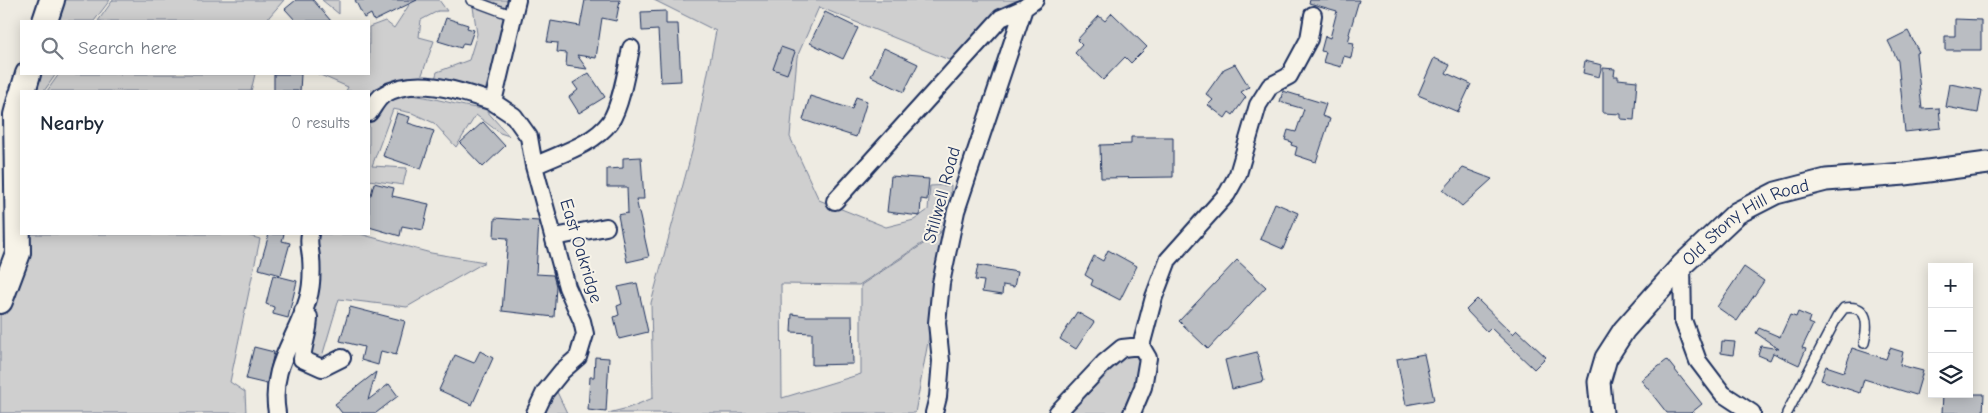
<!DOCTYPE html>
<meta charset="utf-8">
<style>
:root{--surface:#fff;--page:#f6f6f7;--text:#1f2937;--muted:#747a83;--line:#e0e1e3}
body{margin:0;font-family:"Comic Neue",sans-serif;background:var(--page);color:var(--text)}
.controls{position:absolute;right:15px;bottom:15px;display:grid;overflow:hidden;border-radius:0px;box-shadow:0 2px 12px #0003}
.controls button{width:45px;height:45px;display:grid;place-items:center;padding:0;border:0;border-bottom:1px solid var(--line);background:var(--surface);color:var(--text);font:25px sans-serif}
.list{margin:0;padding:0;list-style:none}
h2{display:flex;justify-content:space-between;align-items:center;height:65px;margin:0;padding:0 20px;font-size:21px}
h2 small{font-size:16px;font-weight:400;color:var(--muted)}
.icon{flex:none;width:28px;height:28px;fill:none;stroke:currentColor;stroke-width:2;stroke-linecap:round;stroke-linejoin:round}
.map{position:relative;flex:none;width:1988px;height:413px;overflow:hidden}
.search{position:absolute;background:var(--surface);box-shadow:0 2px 12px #0003;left:20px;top:20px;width:350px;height:55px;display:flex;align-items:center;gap:12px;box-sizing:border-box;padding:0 18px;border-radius:0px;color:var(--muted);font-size:19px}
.panel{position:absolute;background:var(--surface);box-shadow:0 2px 12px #0003;left:20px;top:90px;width:350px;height:145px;border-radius:0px}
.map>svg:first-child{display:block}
</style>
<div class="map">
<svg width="1988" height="413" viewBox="0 0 1988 413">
<rect width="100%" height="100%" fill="#eeebe2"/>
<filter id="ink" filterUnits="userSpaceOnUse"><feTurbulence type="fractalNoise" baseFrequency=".02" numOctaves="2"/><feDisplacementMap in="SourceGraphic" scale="10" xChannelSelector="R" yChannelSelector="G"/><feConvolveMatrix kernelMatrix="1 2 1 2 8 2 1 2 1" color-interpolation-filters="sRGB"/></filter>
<g filter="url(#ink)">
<path fill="#cfcfcf" stroke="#757f96" d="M62,0H110L94,21H55Z
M113,0H284L269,17L268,21H98Z
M322,0H339V14Z
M407,0H439L447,11H438L421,20L419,37L434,41L419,83L408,82L369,94V91H346L348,87L318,74H369V27L385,21L394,28L409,5Z
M472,0H512L485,91L433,86L437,72L469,60L477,34Z
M654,0H1024L954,62L819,7L797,57L790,137L819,200L886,227L914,220L928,210L930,186L951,185L950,225L859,285L781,284L782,398L861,374V285L949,227L915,413H608L628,408L653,398L651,303L694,144L716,31Z
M39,74H56L44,91H34Z
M59,74H255L251,91H47Z
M404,95C431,95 458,107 485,109L509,136L500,133L476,115L456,147L434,123L412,113L393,109L372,166L407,168L403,185L369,180V121L390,99Z
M25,234H243L260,239L230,382L245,392L246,413H0V312Z
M317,234H360L431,253L485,262L407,307L339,299L321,360L312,358C302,318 312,274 317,234Z
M1135,355L1140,363L1138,384L1124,413H1069L1123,358Z
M556,390L567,413H545Z"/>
<path fill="#babdc2" stroke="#1b2f5e" d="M296,0H313L331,21H296L285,9Z
M355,0H417L374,21L371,14L364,18Z
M585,0H620L616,21L602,18L596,58L577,55L587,69L566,66L567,53L557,52L558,43L547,42L551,21L580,26Z
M1310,0H1359L1349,34L1350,35L1348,42L1354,43L1351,58L1344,56L1341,67L1323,62L1326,52L1321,51L1325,36L1330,38L1337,11L1309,3Z
M666,11V24H678L681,81L661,82L658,30L642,31L641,12Z
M825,12L858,28L843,59L810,43Z
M1112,13L1147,47L1131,63L1125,57L1103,80L1075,53L1082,45L1077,40L1099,16L1105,21Z
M446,18L468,25L467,28L474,30L469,44L463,43L461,48L438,41Z
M1955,19L1981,20V50H1945V36H1955Z
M1908,31L1919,52L1916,53L1922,109L1939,108L1941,128L1905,132L1898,61L1888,41Z
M781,47L795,52L787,74L773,69Z
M884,48L918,64L904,92L871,76Z
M1434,58L1450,65L1446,73L1471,84L1458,112L1418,95Z
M1585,61L1602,65L1599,77L1583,73Z
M1235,64L1249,87L1241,92L1246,97L1233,115L1229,112L1225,118L1208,105L1213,100L1206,94L1224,69Z
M1603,68L1615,69L1614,76H1618V79L1637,81L1634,120L1621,119V114L1603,113Z
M589,73L605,97L579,113L569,97L578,90L573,83Z
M274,74H301L300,91H274Z
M1950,84L1982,90L1978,113L1946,107Z
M1283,91L1326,104L1322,116L1330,119L1316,162L1295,155L1297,147L1291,145L1292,142L1285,140L1288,130L1296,132L1304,109L1280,102Z
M810,96L852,109L856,97L867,101L856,137L803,120Z
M397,113L410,117L408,123L434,131L421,169L383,156Z
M483,122L505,146L483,167L460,143Z
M1131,137H1173V177L1101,178L1100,145L1131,144Z
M641,157L644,199H636L649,257L627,262L618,215L628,213L627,187H607V169L623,168V158Z
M1463,168L1492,179L1462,206L1443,190Z
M891,176L929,179L927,200L921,199L920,216L887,212Z
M374,183L394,188L392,196L429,204L423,230L402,226L400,236L369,227V195H371Z
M1275,203L1298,213L1283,249L1260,239Z
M495,218L539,221L536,274L553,275L556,286L554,317L502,311L508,238L494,237Z
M269,234H284L282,241L290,243L281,275L259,269Z
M1108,250L1137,266L1120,300L1091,285L1093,280L1085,275L1094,256L1103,261Z
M1237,260L1266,287L1208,349L1179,321Z
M978,265L1017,272L1014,287L1003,285L1002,295L982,292L984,281L975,280Z
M1744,267L1764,281L1737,321L1717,307Z
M273,275L297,281L288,318L273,314L274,307L266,304Z
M637,283L648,332L619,339L614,317L619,315L617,306L622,304L618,287Z
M1477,299L1513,334L1517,330L1546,357L1534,369L1491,328L1487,332L1466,310Z
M350,307L405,321L396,355L381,351L378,365L361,360L364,347L340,341Z
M1077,312L1094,322L1076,349L1060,339Z
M1798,312L1810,317L1808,323L1813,325L1802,348L1806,349L1799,365L1773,353L1770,360L1758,355L1761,346L1779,349L1756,333L1759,328L1780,337L1790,315L1796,317Z
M792,314L807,316H852L853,364L812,365V333L791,332Z
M1722,341L1735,342L1733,355L1721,353Z
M254,347L274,352L267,384L246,379Z
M1852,348L1886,359L1890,348L1903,352L1900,365L1923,371L1916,395L1864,379L1860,393L1821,380L1826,366L1844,372Z
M480,351L493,358L472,405L439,390L455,355L474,363Z
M1257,352L1264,381L1232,389L1225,360Z
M1424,354L1434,400L1406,405L1397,359Z
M595,357L609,358L606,412L588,410L590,377H594Z
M1667,360L1702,404L1691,413H1667L1641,380Z
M376,372L368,400L389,384L398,396L376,413H342L335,404Z
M1943,394H1984L1983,413H1942Z"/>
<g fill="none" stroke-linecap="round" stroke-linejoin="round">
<g stroke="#1b2f5e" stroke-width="12">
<path id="service" d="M471,0L514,16
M1787,413L1837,317L1844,308C1870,304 1868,326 1864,343"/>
</g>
<g stroke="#1b2f5e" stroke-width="20">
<path id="minor" d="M493,102L514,116L529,137L534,166L567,287L582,321L585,334L578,357L562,371L545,392L535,413
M369,113C373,108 377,99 383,95C415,75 460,91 493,102L517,0
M534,166C559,154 593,145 610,122C621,106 627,68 631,48
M835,201L1001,18L1024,8
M555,237L606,227
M1682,265L1683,320L1698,361L1723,394L1752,413
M303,311L309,317C309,332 303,345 302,359L322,368L342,358
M1141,346L1154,297L1168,260L1227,194L1238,174L1258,105L1270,86L1289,76L1309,39L1313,15
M277,413C269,366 296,341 308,299C312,286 312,270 311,257C310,249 308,242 310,234
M934,413L938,397L941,361L937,323L941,283L956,211L1024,8L1035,0
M1057,413L1104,363L1122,348L1141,346L1148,358L1143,387L1132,413"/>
</g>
<g stroke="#1b2f5e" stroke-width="25">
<g id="tertiary">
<path id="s1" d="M1602,413L1599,382L1606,358L1624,330L1682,265L1737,213L1776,193L1826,180L1905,174L1988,163"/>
</g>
</g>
<g stroke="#1b2f5e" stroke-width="28">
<path id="secondary" d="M45,21L52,0
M23,91L28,74
M0,301L18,253L16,115L21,96"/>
</g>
<use href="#service" stroke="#f7f3e8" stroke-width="9"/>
<use href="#minor" stroke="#f7f3e8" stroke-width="16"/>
<use href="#tertiary" stroke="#f7f3e8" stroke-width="21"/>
<use href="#secondary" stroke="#f7f3e8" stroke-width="24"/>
</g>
</g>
<g text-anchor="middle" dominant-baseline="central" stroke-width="4" stroke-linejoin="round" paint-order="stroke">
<g font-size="18" fill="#1b2f5e" stroke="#f7f3e8">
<text transform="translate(942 195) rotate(-75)">Stillwell Road</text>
<text stroke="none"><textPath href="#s1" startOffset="255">Old Stony Hill Road</textPath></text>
<text transform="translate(581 251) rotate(73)">East Oakridge</text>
</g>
</g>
</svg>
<div class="controls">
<button>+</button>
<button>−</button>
<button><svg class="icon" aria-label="layers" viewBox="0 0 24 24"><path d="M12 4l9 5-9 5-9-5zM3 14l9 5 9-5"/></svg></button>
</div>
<div class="search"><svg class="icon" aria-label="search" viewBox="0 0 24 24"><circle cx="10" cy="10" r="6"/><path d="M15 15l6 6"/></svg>Search here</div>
<section class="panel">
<h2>Nearby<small>0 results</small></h2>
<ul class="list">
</ul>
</section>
</div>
